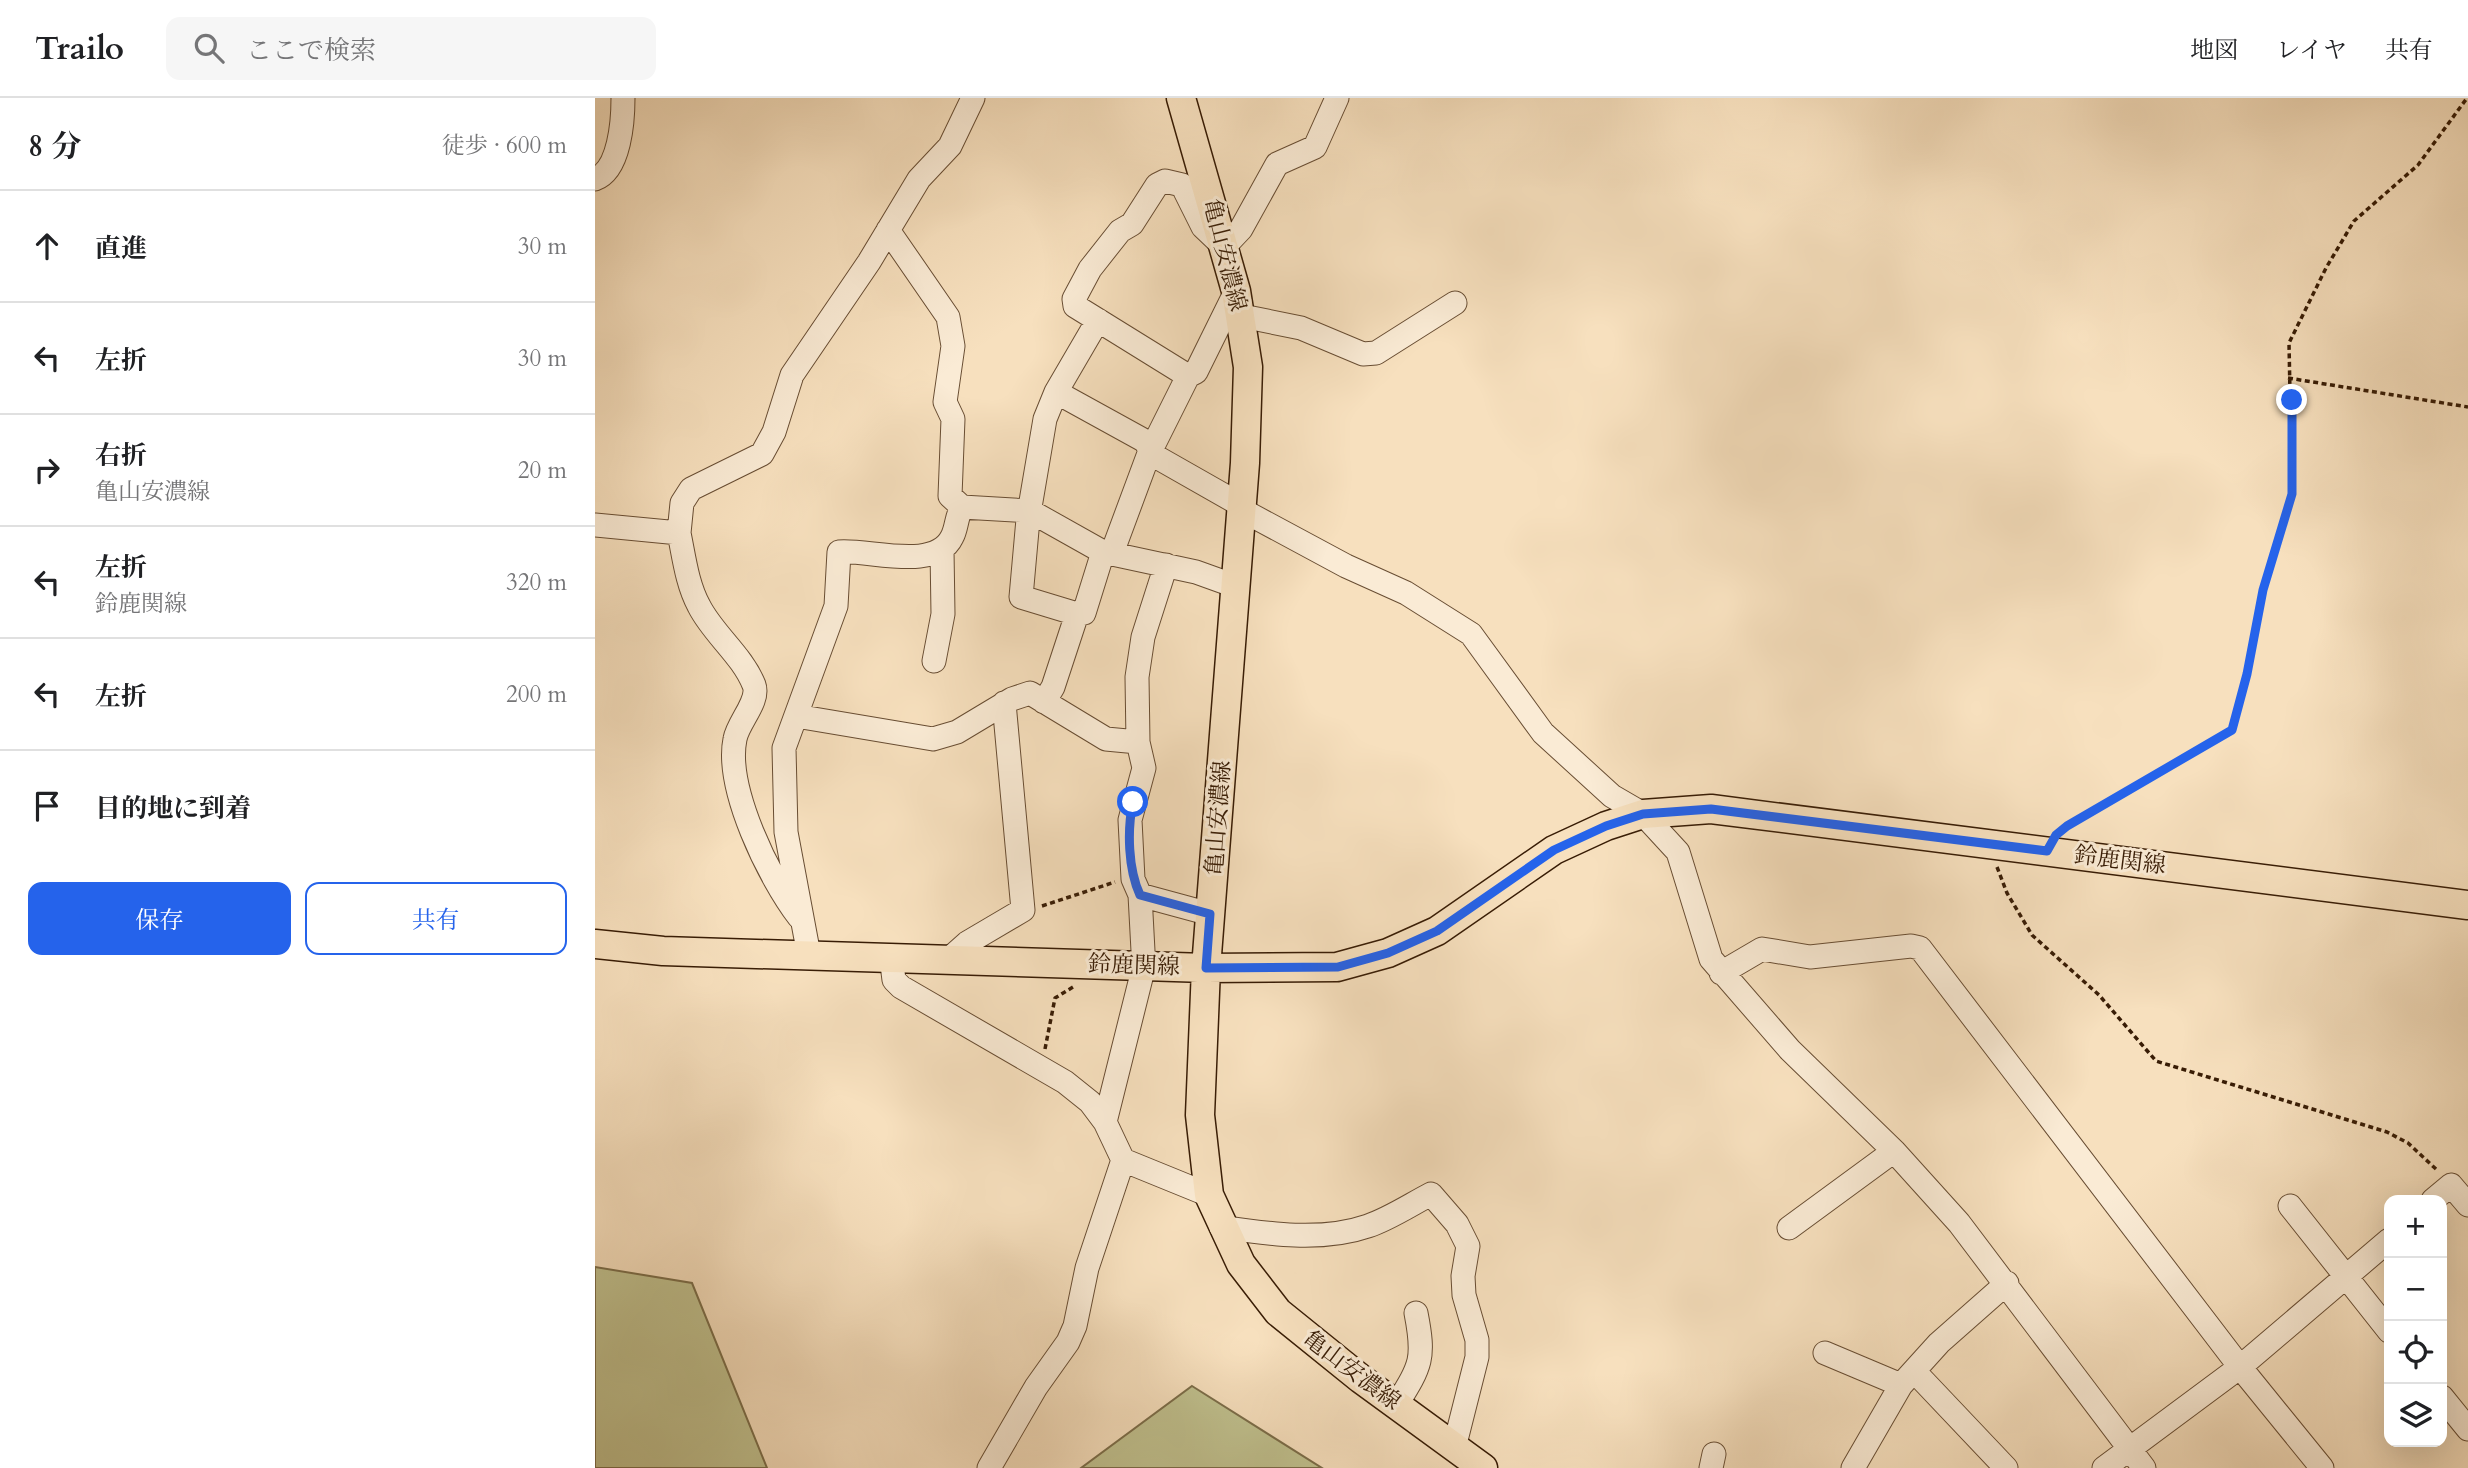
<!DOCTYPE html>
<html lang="ja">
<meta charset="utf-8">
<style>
:root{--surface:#fff;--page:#f6f6f6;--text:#202124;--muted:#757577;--line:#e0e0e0;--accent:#2563eb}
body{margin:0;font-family:Cardo,"Noto Serif JP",serif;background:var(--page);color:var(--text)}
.controls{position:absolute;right:21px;bottom:21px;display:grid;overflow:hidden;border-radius:14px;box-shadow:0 7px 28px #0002}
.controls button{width:63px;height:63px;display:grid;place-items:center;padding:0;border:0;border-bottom:2px solid var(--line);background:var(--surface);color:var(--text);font:35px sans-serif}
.stop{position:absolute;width:21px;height:21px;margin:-16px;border:5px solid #2563eb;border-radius:50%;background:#fff}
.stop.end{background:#2563eb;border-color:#fff;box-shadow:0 2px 7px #0008}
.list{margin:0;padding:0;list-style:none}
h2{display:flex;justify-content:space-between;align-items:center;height:91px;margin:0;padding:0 28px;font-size:30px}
h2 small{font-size:23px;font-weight:400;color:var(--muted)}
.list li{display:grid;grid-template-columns:46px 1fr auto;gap:21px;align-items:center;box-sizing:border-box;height:112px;padding:0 28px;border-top:2px solid var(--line)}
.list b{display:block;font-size:26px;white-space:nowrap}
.list p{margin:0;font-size:23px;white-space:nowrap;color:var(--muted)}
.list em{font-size:23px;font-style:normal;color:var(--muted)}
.actions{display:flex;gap:14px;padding:21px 28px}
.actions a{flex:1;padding:16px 0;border:2px solid var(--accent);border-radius:14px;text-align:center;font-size:24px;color:var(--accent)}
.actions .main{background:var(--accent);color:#fff}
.icon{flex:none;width:38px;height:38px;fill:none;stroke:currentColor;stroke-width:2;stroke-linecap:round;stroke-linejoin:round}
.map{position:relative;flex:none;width:1873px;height:1370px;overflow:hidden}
header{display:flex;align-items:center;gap:42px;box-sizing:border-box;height:98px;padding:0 35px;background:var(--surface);border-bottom:2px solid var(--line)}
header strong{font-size:33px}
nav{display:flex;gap:38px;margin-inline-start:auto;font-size:24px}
.search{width:490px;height:63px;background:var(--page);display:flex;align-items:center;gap:18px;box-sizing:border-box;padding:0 24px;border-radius:14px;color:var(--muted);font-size:26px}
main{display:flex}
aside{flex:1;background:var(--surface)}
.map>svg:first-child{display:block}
</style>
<header>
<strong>Trailo</strong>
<div class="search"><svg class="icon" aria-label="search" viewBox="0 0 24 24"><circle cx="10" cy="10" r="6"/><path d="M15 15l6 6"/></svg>ここで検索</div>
<nav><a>地図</a><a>レイヤ</a><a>共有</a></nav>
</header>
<main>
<aside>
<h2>8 分<small>徒歩 · 600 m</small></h2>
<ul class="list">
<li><svg class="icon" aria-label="ahead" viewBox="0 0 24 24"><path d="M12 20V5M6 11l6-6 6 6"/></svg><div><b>直進</b></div><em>30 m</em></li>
<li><svg class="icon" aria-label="left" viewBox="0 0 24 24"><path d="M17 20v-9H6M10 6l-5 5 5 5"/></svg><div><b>左折</b></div><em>30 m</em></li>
<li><svg class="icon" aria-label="right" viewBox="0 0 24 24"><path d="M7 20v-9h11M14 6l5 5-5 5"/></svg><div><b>右折</b><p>亀山安濃線</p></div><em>20 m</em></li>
<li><svg class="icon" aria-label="left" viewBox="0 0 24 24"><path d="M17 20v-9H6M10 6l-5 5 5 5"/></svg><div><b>左折</b><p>鈴鹿関線</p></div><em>320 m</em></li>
<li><svg class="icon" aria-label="left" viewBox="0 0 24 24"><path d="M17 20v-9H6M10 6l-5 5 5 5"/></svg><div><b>左折</b></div><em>200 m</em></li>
<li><svg class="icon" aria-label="arrive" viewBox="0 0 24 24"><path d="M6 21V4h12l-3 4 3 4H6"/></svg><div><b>目的地に到着</b></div></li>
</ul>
<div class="actions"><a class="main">保存</a><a>共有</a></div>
</aside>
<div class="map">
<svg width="1873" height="1370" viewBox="0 0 1873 1370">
<rect width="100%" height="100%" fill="#f7e0be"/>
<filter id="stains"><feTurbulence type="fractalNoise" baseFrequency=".00286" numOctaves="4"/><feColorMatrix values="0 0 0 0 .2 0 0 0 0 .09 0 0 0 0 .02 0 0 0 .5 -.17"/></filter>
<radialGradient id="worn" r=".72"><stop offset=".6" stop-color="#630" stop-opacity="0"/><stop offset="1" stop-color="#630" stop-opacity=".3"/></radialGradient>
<path fill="#c0c18f" stroke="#7c6e4a" stroke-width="2" d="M0,1169L97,1185L172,1370H0Z
M597,1288L727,1370H486Z"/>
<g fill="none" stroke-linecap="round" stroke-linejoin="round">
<g stroke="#684d33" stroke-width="25">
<path id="minor" d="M0,81C25,72 28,22 28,0
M293,132L353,219L358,248L350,304L358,321L355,398L367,409
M647,218L706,230L768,256L781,255L860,205
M503,222L461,294L450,321L433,421L426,499L482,516L489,515L508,454
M593,278L480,208L479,201L495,171L525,133L537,126L562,87L570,83L587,87L608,129L629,149L646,131L682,66L720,49L742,0
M461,294L550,343L558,357L646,407
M645,411L751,468L811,495L876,536L948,635L1017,698L1048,716L1083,754L1116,861L1195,952L1299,1053L1364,1125L1549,1370
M0,427L84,435L87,405L96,391L167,356L179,334L197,277L274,164L324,81L355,48L378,0
M84,435C89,459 92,486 104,508C118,536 147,557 159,587C165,603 143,624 140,641C130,690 174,780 204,819
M517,455L553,358L593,278L601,274L641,193
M339,563L348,516L347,452
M449,604L458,589L482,516
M201,618L338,641L362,634L417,601L435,595L511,641L543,644L549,670L535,722L538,781L545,797L548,853
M543,644L542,579L548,539L571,467
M545,797L615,816
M214,857L191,734L189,650L241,508L244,454C274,451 340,474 357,439C362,430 361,419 367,409L435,413L508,454L601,474L640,488
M296,858L299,882L306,889L470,984L495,1004L510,1024L528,1062L614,1097
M354,861L372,845L428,812L409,605
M1126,875L1167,851L1215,859L1316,848L1325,850L1645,1269L1727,1370
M510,1024L546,880
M1838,1102L1856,1087L1873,1107
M1695,1108L1794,1233
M626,1129C673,1136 727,1144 773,1128C794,1121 815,1107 836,1096L862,1126L873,1148L868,1178L869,1197L882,1242V1259L859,1350
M1194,1130L1299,1053
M1230,1255L1306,1287
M1320,1274L1411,1370
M1847,1299L1873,1331
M802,1306C826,1267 830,1261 821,1215
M394,1370L441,1289L473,1244L480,1228L492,1170L528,1062
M1116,1370L1119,1356
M1258,1370L1306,1287L1344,1245L1412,1185
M1509,1370L1645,1269L1794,1142"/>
</g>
<g stroke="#381c05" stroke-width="31">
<path id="major" d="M586,0L641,193L653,269L650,365L611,870L605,1017L614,1097L646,1166L683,1214L766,1281L888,1370
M0,846L68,853L611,870L742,869L793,855L842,833L959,752L1011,728L1048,716L1116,711L1873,807"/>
</g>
<path stroke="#381c05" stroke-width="3.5" stroke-dasharray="5 3.5" stroke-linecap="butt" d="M1693,280L1873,309
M1466,733L1637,632L1652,576L1668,492L1697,396L1694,245L1731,170L1759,123L1823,67L1872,0
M1402,769L1412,795L1437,837L1504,897L1561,963L1792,1034L1813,1045L1842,1072
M447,808L520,784
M450,951L460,900L478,889"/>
<use href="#minor" stroke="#faebd5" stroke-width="23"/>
<use href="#major" stroke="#f7e0be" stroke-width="28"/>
</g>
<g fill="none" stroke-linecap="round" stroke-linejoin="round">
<path stroke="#2563eb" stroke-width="9" d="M538,704C532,732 533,771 545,797L615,816L611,870L743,869L793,855L842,833L959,752L1011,728L1048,716L1116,711L1452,753L1461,737L1472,728L1637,632L1652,576L1668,492L1697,396V302"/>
</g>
<g text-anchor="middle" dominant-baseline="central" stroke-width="6" stroke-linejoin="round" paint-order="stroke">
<g font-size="23" fill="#381c05" stroke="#faebd5">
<text transform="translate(630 157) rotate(76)">亀山安濃線</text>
<text transform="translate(623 720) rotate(-86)">亀山安濃線</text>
<text transform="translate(1525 762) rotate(7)">鈴鹿関線</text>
<text transform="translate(539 867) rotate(2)">鈴鹿関線</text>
<text transform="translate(757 1272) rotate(37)">亀山安濃線</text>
</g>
</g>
<rect width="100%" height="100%" filter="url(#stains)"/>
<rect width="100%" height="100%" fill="url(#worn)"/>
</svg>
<div class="controls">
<button>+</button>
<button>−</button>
<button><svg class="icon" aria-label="locate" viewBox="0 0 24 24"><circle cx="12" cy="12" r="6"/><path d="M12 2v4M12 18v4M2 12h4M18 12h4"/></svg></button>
<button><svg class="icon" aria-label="layers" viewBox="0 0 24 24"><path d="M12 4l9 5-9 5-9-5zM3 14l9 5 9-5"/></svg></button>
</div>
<div class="stop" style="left:538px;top:704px"></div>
<div class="stop end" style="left:1697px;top:302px"></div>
</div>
</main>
